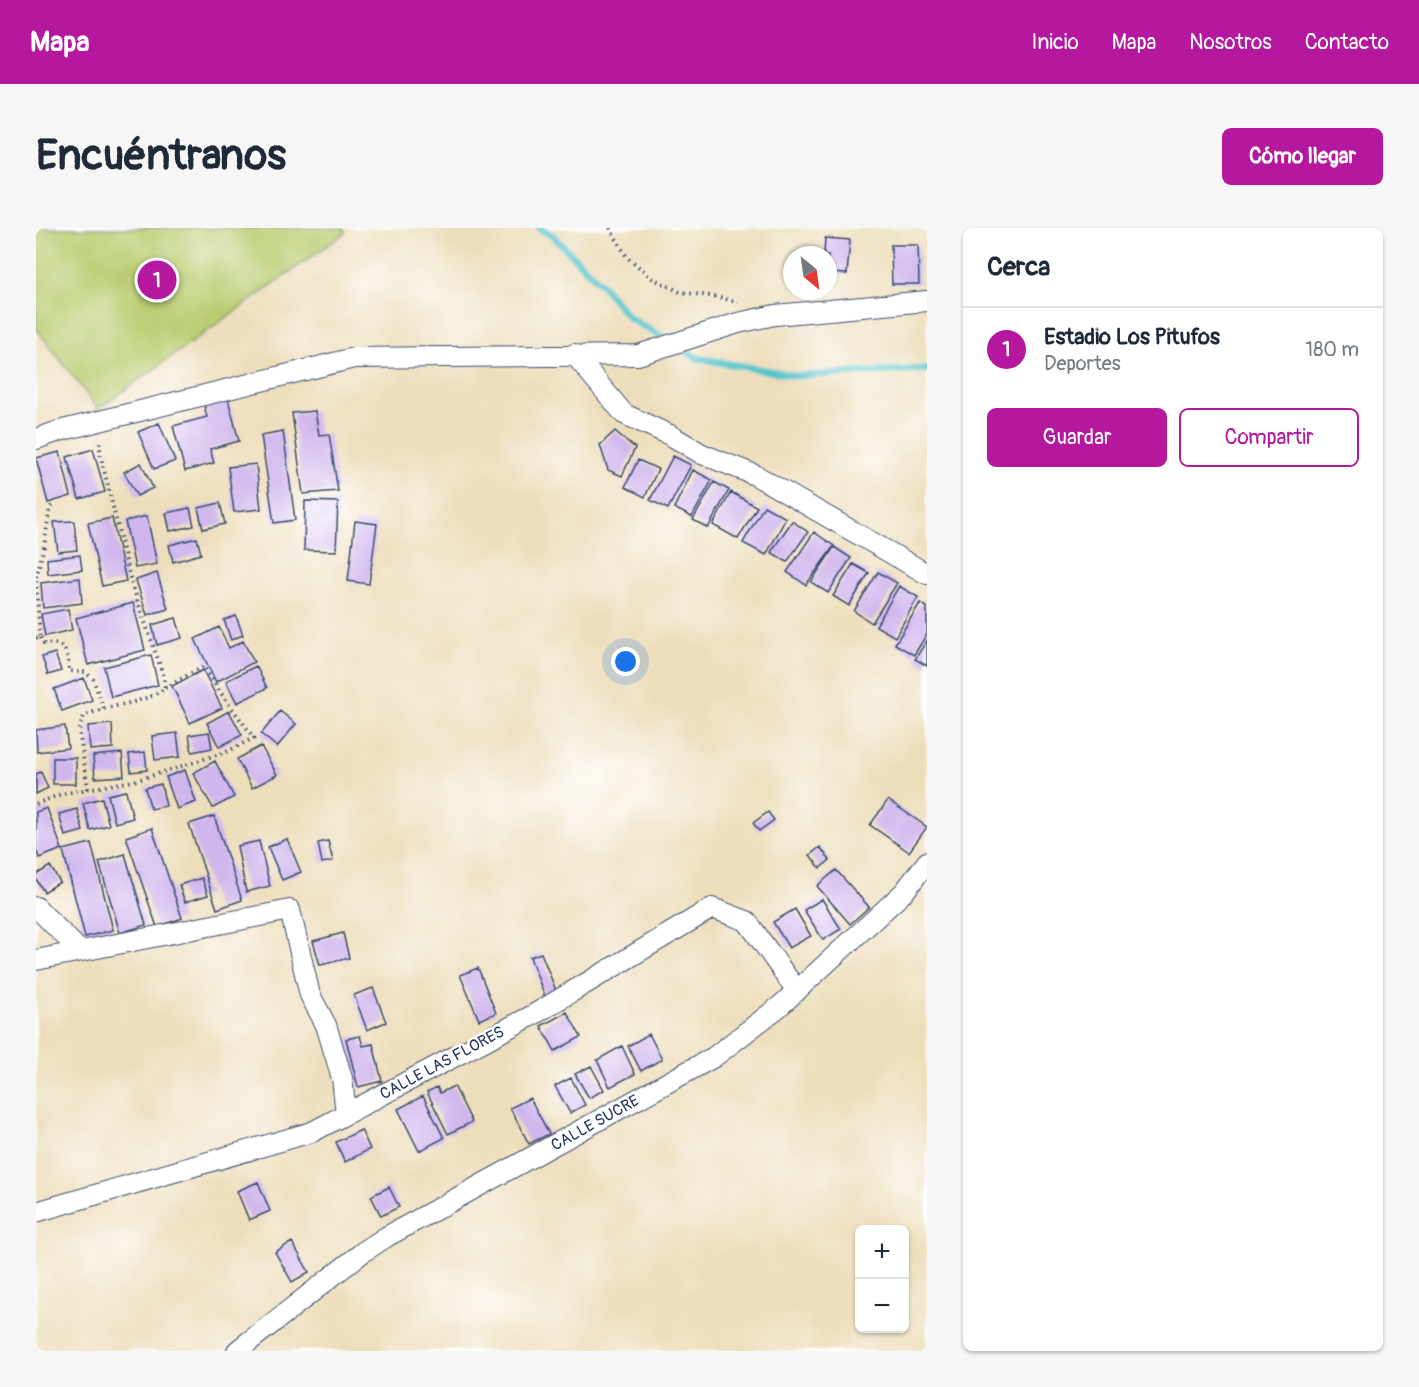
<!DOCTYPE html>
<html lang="es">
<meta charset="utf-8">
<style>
:root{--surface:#fff;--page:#f6f6f7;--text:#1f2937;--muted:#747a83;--line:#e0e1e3;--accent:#b5179e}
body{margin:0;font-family:Pangolin,sans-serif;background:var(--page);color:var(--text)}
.controls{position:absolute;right:18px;bottom:18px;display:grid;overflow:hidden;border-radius:9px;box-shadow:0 2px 4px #0004}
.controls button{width:54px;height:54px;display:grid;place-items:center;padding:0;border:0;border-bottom:2px solid var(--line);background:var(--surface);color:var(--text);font:30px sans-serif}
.compass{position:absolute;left:747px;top:18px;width:54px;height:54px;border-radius:50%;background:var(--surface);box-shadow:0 2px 4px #0004;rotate:151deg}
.you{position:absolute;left:590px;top:434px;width:21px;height:21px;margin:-15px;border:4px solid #fff;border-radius:50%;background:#1a73e8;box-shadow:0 0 0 9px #1a73e833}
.badge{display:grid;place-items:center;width:39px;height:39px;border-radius:50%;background:var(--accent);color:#fff;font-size:20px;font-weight:700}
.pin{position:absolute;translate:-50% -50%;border:3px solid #fff;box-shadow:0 2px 6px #0006}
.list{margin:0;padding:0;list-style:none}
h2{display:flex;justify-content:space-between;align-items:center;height:78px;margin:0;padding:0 24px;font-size:26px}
h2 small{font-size:20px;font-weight:400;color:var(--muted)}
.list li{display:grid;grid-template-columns:39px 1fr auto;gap:18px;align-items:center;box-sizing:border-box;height:84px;padding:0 24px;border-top:2px solid var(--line)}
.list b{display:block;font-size:22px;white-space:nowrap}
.list p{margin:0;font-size:20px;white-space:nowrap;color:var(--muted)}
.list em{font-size:20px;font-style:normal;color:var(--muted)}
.actions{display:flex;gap:12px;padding:18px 24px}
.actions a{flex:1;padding:14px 0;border:2px solid var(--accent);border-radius:9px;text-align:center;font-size:21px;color:var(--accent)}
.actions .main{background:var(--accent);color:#fff}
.map{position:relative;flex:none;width:891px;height:1123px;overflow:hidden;border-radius:9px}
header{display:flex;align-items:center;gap:36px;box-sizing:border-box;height:84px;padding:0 30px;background:var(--accent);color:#fff}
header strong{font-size:28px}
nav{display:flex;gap:33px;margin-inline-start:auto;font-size:21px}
.intro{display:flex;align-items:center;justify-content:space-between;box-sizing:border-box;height:144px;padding:0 36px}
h1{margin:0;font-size:42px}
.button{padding:15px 27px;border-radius:9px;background:var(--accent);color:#fff;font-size:21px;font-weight:700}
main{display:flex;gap:36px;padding:0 36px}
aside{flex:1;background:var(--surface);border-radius:9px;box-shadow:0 2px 4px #0004}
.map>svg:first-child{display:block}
</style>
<header>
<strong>Mapa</strong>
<nav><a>Inicio</a><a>Mapa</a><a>Nosotros</a><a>Contacto</a></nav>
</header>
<div class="intro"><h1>Encuéntranos</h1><a class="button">Cómo llegar</a></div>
<main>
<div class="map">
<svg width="891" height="1123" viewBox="0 0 891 1123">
<rect width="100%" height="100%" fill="#fff"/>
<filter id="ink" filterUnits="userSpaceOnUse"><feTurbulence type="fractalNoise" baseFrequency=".0167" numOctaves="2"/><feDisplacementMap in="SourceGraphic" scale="12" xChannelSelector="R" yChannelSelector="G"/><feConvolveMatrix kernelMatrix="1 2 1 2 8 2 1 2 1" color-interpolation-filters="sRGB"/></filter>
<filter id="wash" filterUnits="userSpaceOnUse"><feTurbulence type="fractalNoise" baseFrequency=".008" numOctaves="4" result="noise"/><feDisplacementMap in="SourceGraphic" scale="24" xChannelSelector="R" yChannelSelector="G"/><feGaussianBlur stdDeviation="1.35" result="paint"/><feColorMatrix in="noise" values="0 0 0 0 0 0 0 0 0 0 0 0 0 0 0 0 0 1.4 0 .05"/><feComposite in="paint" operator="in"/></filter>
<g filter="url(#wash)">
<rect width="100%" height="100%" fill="#eddebb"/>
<path fill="#b9cc6f" stroke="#6a7e66" stroke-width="1.5" d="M0,0H306L310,4L62,181L0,100Z"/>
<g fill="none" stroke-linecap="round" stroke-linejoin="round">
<path stroke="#56c4cc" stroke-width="7" d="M503,0L517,8L562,53L593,90L633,113
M643,119L661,130L761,148L891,141"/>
</g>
<g id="blocks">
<path fill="#cfb6ed" d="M789,10L814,12L811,46L792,45V27H788Z
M855,17H882L883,56H856Z
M192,171L203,213L174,221L178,235L149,243L137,198L171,189L168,177Z
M279,183L283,207L293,206L302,263L267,266L256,185Z
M123,195L139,233L118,241L102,204Z
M247,203L259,292L238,295L225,207Z
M579,203L599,220L586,248L572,242L564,217Z
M57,221L69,264L43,271L31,229Z
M24,224L35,268L12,275L0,230Z
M637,228L655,237L632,281L614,272Z
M602,232L622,241L609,269L589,259Z
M105,235L117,260L101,268L88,244Z
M220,236L225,281L198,284L192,239Z
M657,242L676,252L656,289L638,280Z
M678,254L693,262L672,300L657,292Z
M695,264L721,279L702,311L677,297Z
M269,273L302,274L300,323L268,322Z
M184,275L189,296L167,301L162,280Z
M728,278L750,290L730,327L707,315Z
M154,280L158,298L134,303L130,285Z
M111,288L121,336L99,340L89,293Z
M76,290L90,353L66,358L52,295Z
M38,293L41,322L22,324L18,294Z
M319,293L341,296L333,356L312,353Z
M756,293L772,304L751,334L735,324Z
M778,304L798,318L770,357L751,344Z
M161,310L165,326L137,334L133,317Z
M798,319L815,330L792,365L775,354Z
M44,327L46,342L12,346L11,331Z
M817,336L833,345L813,378L797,368Z
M842,344L861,355L836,395L818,383Z
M121,345L132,381L111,387L100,352Z
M44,350L46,375L7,380L5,355Z
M863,358L882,369L859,409L840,398Z
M97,375L109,422L52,437L40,390Z
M884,375L891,379V406L878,427L859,416Z
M32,381L36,402L9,408L5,386Z
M200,388L207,407L195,412L188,392Z
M140,390L146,410L121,417L116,397Z
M183,399L193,420L207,413L218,434L180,454L159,411Z
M891,412V438L879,431Z
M19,425L25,443L12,447L6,429Z
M115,427L122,457L75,469L68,439Z
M220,438L231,460L201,475L190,453Z
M167,442L186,480L154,495L136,458Z
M48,450L56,472L26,483L18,461Z
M193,483L206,507L183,519L171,495Z
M244,483L260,496L241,519L225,506Z
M76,496L77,520L54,522L52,498Z
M29,498L32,520L1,524L0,502Z
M173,504L176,520L156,524L153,507Z
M141,505L144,529L119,532L116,508Z
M225,518L241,547L216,560L201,531Z
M109,524L111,542L95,544L93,526Z
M86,525L88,548L59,550L57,528Z
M17,530H40V556H17Z
M179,533L198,569L177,580L157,545Z
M149,542L160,574L141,581L130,549Z
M5,544L12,560L0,566V546Z
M125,556L130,578L115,581L109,560Z
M90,563L97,590L79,595L72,567Z
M66,570L73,597L54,602L47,575Z
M852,572L891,599L873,624L834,597Z
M11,580L26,621L3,630L0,621V584Z
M41,581L47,603L29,608L23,586Z
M732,584L738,592L723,603L717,595Z
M178,588L206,672L181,681L153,596Z
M116,600L146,690L121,699L90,609Z
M251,611L265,644L246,652L232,619Z
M223,613L234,658L210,664L201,618Z
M292,613L297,633L286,635L282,615Z
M55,615L77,702L49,709L27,622Z
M784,619L794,632L784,640L774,627Z
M89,626L110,697L84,705L63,634Z
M14,638L24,654L8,664L0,651V647Z
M800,642L833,679L814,696L781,658Z
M166,650L172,667L149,674L143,657Z
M786,671L805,701L787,712L768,682Z
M759,681L775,708L753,720L737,694Z
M307,705L313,730L284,737L277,713Z
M505,725L521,765L509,769L494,729Z
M442,740L460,785L443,792L424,747Z
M337,760L350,794L331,802L318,767Z
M531,784L545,809L519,823L505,798Z
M613,806L626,831L605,843L592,818Z
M324,808L327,818L337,816L346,853L322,859L310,811Z
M586,818L599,846L574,859L561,832Z
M555,838L568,862L553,870L539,846Z
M535,850L549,877L534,885L519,858Z
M418,858L436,894L412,906L391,864L401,859L404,865Z
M387,868L408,910L383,923L362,881Z
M494,870L513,906L493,916L474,880Z
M325,902L334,921L309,934L300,914Z
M222,954L234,983L213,992L201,963Z
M353,959L363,979L345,988L335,968Z
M256,1014L273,1044L256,1054L239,1024Z"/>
</g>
</g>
<g filter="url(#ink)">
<use href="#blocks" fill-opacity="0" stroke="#3a496c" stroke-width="1.5"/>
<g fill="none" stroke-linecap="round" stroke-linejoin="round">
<g stroke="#3a496c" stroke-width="22">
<path id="minor" d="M538,126L588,186L634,207L666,226L719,247L891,346
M0,211L23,203L318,130L602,127L702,95L739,87L891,73
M0,679L44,723
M0,732L254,682L274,767L290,797L306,850L310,886
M0,984L276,904L497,787L676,680L711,693L761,763
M201,1123L327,1024L350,1009L678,829L744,778L868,664L891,634"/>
</g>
<path stroke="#3a496c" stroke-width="4" stroke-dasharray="1.5 4.5" stroke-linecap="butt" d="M574,0L591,29L616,50L644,64L682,69L702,74
M0,349L8,319L14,280L17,276
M0,353L4,408
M0,410L4,408L8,416C30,413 32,425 33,443L49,444L57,451L68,481
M52,561L43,502L48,488C74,475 105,478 129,460L128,449L95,354L65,229L63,212
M0,576L25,566L102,552L190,524L218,510C201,486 182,464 168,438L129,460"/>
<use href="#minor" stroke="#fff" stroke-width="20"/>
</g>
</g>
<g text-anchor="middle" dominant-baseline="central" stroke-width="5" stroke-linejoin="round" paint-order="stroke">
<g font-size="16" fill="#1b2f5e" stroke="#fff">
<text transform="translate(406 835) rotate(-28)">CALLE LAS FLORES</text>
<text transform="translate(559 895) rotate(-29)">CALLE SUCRE</text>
</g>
</g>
</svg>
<div class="controls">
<button>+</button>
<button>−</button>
</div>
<svg class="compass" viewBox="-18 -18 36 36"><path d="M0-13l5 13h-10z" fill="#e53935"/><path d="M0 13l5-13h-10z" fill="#747a83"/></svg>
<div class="you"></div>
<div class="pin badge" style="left:121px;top:52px">1</div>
</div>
<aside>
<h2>Cerca<small></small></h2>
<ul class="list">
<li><span class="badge">1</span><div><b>Estadio Los Pitufos</b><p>Deportes</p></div><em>180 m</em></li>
</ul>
<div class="actions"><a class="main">Guardar</a><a>Compartir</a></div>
</aside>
</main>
